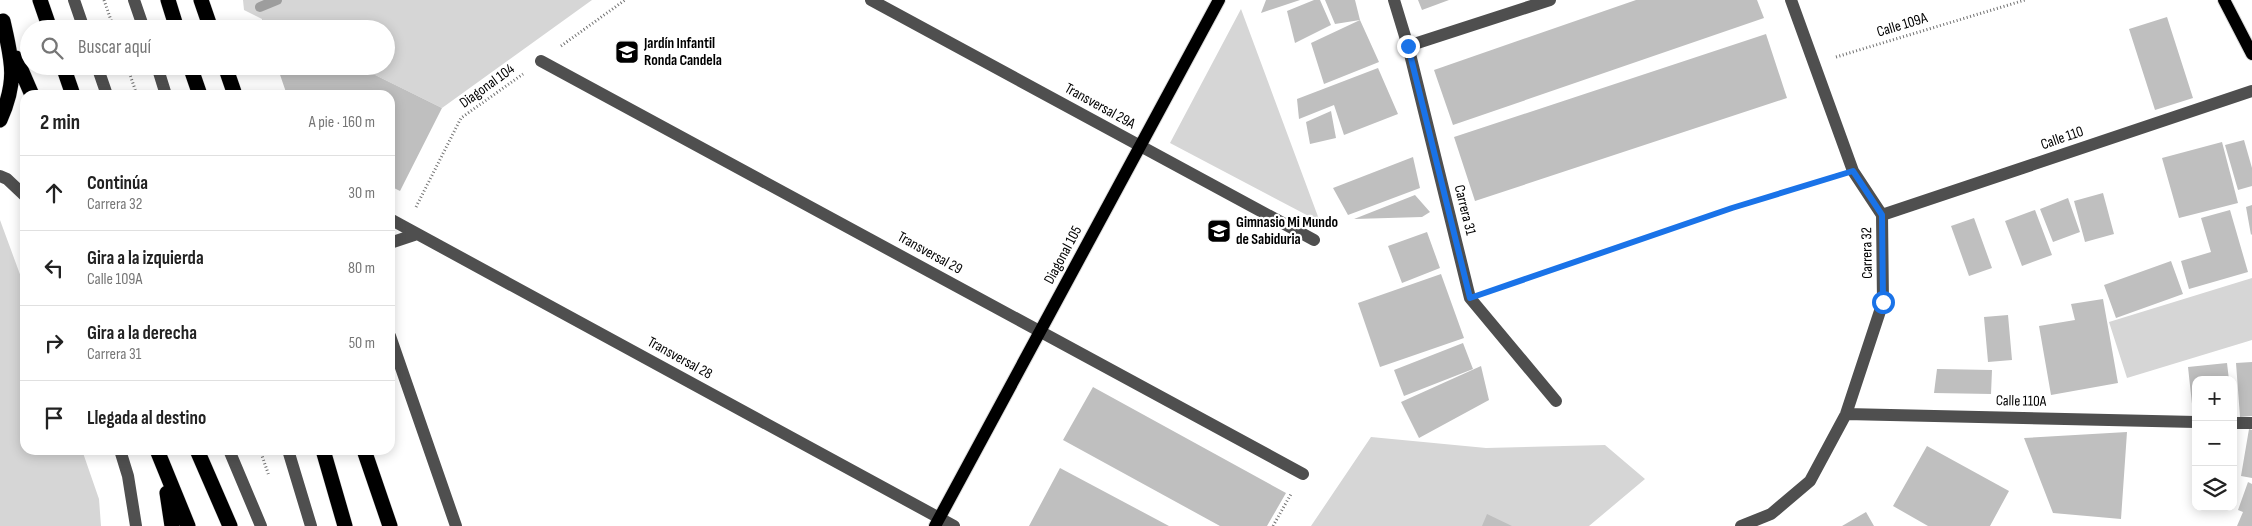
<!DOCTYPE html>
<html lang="es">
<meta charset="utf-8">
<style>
:root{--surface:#fff;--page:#f6f6f6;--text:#222;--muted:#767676;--line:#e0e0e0}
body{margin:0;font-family:"Sofia Sans Condensed",sans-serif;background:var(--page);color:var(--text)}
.controls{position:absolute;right:15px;bottom:15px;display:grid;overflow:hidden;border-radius:10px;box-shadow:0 2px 12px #0003}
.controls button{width:45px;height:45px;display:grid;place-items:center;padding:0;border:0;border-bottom:1px solid var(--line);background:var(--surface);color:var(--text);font:25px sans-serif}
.stop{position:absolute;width:15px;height:15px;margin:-11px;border:4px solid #1a73e8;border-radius:50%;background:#fff}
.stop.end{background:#1a73e8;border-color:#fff;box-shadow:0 1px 5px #0008}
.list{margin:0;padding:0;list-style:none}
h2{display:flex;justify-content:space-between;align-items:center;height:65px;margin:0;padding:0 20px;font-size:21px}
h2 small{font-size:16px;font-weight:400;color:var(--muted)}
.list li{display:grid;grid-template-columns:32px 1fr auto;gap:15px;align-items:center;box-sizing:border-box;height:75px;padding:0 20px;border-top:1px solid var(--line)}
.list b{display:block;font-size:19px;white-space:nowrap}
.list p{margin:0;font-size:16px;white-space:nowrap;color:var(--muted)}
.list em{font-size:16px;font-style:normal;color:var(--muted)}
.icon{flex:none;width:28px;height:28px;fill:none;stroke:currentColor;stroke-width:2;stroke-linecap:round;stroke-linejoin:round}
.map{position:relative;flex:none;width:2252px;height:526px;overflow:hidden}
.search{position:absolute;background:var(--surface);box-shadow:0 2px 12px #0003;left:20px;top:20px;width:375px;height:55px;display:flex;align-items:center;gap:12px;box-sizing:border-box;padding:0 18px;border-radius:28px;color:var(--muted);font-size:19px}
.panel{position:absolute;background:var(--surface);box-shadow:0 2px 12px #0003;left:20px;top:90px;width:375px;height:365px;border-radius:15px}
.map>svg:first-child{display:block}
</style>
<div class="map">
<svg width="2252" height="526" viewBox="0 0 2252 526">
<rect width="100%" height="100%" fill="#fff"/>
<path fill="#d6d6d6" d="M243,0H592L442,108L357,66H386V29H282L244,10Z
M1241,9L1320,222L1170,143Z
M0,220L25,288V450H82L99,499L101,526H0Z
M2252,278V340L2127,378L2109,322Z
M1371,437L1486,448L1605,445L1645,479L1589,526H1311Z"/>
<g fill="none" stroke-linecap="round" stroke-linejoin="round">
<path stroke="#9d9d9d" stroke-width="10" d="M260,7L277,0"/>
</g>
<path fill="#bfbfbf" d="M1266,0H1300L1261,13Z
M1314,0H1320L1331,25L1295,43L1287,11Z
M1325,0H1355L1360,20L1379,62L1324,84L1311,43L1360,20L1335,24Z
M1418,0H1449L1422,10Z
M1636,0H1757L1764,18L1453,125L1434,70Z
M2167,17L2193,98L2155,110L2129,29Z
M262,19L282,29H265Z
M1766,34L1787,98L1475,201L1454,137Z
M277,66H357L442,108L400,191L390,186V95H287Z
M1378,68L1398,114L1344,135L1334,105L1299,119L1297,99Z
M1331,111L1336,138L1310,144L1306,122Z
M2244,140L2252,168V186L2238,190L2225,145Z
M2222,142L2238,203L2179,218L2162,158Z
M1413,157L1420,188L1348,215L1333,188Z
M2103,193L2114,234L2085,242L2074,201Z
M1415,195L1430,212L1422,217L1354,219Z
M2068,198L2080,232L2053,242L2040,209Z
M2252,205V234L2251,235L2246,207Z
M2035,210L2052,255L2022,266L2005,221Z
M2230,210L2248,272L2189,289L2181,261L2211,252L2201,218Z
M1974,218L1992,268L1969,276L1951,226Z
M1427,232L1440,268L1402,283L1388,246Z
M2171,261L2183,294L2116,318L2104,285Z
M1441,274L1464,338L1380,367L1358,303Z
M2103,299L2118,383L2051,395L2039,326L2075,320L2071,304Z
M2008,315L2012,360L1988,362L1984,317Z
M1463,343L1473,369L1404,396L1394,370Z
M2252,362V416L2240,417L2236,363Z
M2227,363L2229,380H2196V412L2193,413L2188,367Z
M1481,366L1489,400L1419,438L1401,402Z
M1937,369L1992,370L1991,394L1934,393Z
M1093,387L1286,493L1267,526H1220L1063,440Z
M2249,429L2252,430V478L2241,476Z
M2127,432L2121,519L2053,513L2024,438Z
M1927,446L2009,491L1990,526H1928L1893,506Z
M1060,468L1169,526H1029Z
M2248,482L2252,484V526H2237L2243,512L2238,510Z
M1866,512L1874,526H1842Z
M1487,514L1512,526H1482Z"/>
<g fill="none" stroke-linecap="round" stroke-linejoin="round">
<g stroke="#dbdbdb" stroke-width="14">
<path id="major" d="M2224,0L2252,54
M935,526L1219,0"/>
</g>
<g stroke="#dbdbdb" stroke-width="16">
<path id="highway" d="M40,0L50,29
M168,0L177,29
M201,0L211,29
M16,58L32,95
M63,66L73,95
M190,66L200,95
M225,66L235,95
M0,120C18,80 12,61 3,21
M157,450L188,526
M197,450L230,526
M323,450L345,526
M364,450L390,526
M167,493L172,526"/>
</g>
<path stroke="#717171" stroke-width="3" stroke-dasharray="1 2.5" stroke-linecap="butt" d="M104,0L114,29
M561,46L625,0
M1836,57L2025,0
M127,66L137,95
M416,207L461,118L523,74
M1492,291L1733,208L1832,177
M260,450L269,476
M1273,526L1291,494"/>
<path stroke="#4f4f4f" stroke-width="12" d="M74,0L84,29
M134,0L144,29
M871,0L1314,240
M1394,0L1408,46L1470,298L1556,401
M1408,46L1550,0
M541,61L1303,474
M97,66L107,95
M157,66L166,95
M0,176L7,179L25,196
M1882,215L2252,91
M390,219L954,526
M390,243L417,234
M390,336L456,526
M1846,414L2196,422
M2233,423H2252
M120,450L128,476L136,526
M229,450L261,526
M288,450L311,526
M1741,526L1771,514L1810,481L1846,414L1883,302L1882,215L1853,171L1791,0"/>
<use href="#major" stroke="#000" stroke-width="12"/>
<use href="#highway" stroke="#000" stroke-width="15"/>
</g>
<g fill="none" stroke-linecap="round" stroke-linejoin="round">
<path stroke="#1a73e8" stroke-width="6" d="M1408,46L1470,298L1732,208L1853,171L1882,215L1883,302"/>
</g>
<defs>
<g id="school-square" transform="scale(1.25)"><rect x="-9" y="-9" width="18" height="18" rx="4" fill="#000" stroke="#fff"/><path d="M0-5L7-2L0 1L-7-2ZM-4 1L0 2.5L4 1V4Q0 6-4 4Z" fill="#fff"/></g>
</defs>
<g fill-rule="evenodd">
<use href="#school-square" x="627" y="52"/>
<use href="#school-square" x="1219" y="231"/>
</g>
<g text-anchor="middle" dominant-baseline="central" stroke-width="4.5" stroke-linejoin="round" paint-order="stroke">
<g font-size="15" fill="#000" stroke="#fff">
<text transform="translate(1902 25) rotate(-17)">Calle 109A</text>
<text transform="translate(487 86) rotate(-36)">Diagonal 104</text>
<text transform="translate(1100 106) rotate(29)">Transversal 29A</text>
<text transform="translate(2062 138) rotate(-19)">Calle 110</text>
<text transform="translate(1465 210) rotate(76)">Carrera 31</text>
<text transform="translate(930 253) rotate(29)">Transversal 29</text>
<text transform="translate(1867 253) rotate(-91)">Carrera 32</text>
<text transform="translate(1063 255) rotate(-62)">Diagonal 105</text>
<text transform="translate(680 358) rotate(29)">Transversal 28</text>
<text transform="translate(2021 401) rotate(1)">Calle 110A</text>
</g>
<g font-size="15" font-weight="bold" fill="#000" stroke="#fff" text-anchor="start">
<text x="644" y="43">Jardín Infantil<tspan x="644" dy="17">Ronda Candela</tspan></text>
<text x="1236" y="222">Gimnasio Mi Mundo<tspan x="1236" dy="17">de Sabiduria</tspan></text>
</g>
</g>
</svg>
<div class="controls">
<button>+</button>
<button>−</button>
<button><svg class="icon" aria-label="layers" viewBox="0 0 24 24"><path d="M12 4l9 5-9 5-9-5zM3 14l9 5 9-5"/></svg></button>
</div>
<div class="stop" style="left:1883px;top:302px"></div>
<div class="stop end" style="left:1408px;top:46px"></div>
<div class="search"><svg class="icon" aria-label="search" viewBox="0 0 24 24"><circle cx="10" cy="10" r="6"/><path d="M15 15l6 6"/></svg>Buscar aquí</div>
<section class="panel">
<h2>2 min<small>A pie · 160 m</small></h2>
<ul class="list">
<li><svg class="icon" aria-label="ahead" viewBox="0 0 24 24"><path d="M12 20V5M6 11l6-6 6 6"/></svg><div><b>Continúa</b><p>Carrera 32</p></div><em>30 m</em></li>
<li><svg class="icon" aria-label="left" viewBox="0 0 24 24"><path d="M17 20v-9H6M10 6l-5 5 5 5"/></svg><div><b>Gira a la izquierda</b><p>Calle 109A</p></div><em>80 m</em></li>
<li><svg class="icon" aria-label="right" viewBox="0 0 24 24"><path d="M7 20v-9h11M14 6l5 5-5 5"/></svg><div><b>Gira a la derecha</b><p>Carrera 31</p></div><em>50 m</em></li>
<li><svg class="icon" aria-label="arrive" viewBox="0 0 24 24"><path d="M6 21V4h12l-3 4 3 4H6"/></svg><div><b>Llegada al destino</b></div></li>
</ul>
</section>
</div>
